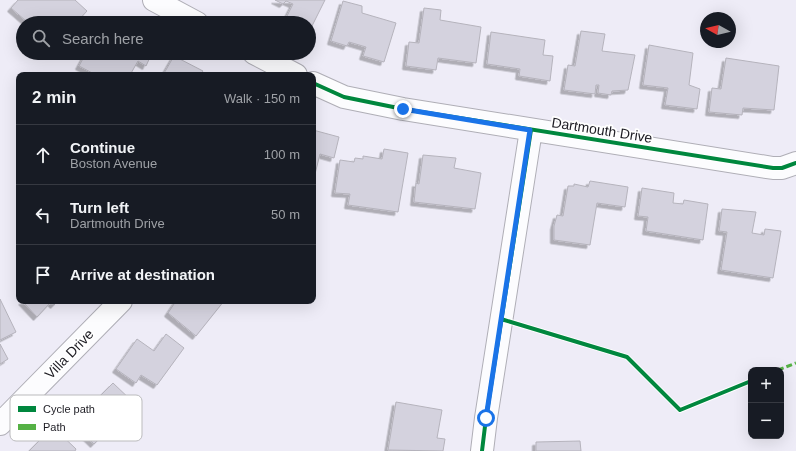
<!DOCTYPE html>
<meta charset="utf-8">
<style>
:root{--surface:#171b24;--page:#20242c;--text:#f1f3f6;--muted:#9ea1a6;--line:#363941}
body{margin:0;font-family:Helvetica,sans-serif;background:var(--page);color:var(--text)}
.controls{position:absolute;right:12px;bottom:12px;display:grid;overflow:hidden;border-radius:8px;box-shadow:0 4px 16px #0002}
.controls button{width:36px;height:36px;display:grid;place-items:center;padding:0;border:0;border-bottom:1px solid var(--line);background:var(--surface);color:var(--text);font:20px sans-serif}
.compass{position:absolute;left:700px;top:12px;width:36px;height:36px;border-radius:50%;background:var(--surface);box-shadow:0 4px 16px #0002;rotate:278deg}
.stop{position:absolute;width:12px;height:12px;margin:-9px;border:3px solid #1a73e8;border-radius:50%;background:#fff}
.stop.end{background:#1a73e8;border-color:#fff;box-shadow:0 1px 4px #0008}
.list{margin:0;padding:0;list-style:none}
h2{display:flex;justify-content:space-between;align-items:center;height:52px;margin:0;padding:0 16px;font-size:17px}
h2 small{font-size:13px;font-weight:400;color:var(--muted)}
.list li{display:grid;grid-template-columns:26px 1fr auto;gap:12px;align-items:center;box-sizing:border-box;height:60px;padding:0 16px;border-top:1px solid var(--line)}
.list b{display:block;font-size:15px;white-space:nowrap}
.list p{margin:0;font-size:13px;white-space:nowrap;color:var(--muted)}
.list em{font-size:13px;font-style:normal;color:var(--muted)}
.icon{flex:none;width:22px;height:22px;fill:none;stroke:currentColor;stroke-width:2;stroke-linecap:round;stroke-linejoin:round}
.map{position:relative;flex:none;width:796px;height:451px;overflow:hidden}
.search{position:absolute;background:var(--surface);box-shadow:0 4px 16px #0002;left:16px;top:16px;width:300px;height:44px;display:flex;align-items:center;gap:10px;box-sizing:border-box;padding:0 14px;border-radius:22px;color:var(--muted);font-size:15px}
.panel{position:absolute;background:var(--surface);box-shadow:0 4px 16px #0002;left:16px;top:72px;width:300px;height:232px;border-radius:8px}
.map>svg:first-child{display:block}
</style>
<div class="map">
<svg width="796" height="451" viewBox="0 0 796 451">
<defs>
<filter id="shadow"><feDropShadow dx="-3.5" dy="3.5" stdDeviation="0" flood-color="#0004"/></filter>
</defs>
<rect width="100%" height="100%" fill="#eeecf7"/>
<path fill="#d4d2de" stroke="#b5b3bc" filter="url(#shadow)" d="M18,0H75L87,11L76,23H68L63,19L59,23H24L26,21L11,8Z
M275,0H325L309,32V23H293L285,20L293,4L286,1L283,4Z
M343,1L362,6V13L396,23L384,62L363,56L366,47L349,42L347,46L331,41Z
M424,8L441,10L440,20L481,27L476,63L438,58L436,70L406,66L409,42L419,43Z
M581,31L605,34L602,51L635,55L628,90L612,91L611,95L598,93L599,85H596L595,94L564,90L568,65L575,66Z
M491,32L545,40L543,55L553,56L550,81L519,76L520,69L487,64Z
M649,45L693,53L689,85L700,89L697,109L665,105L668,88L643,85Z
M86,53H152L146,66L138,61L130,75H96L79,66Z
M174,56L203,71L200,75H163Z
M726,58L779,66L774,110L743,108L742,115L709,112L712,88L721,89Z
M313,130L339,137L334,158L320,154L313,182Z
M384,149L408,153L398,212L348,205L350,194L335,193L340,160L354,162L355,158L363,159V156L382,159Z
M423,155L456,158L454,168L481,173L475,209L414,202L416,183L419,184Z
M590,181L628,187L625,207L597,203L590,245L554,240V226L557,215L563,216L568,186H574V184L588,187Z
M642,188L674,193L673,203L683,204L684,200L708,204L703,240L646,231L648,217L638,216Z
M722,209L756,212L752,233L764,235L765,229L781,231L773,278L721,270L727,232L719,231Z
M0,299L16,332L0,340Z
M22,301H58L54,305L51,302L37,317Z
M176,301L186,302L224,301L196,336L168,313Z
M166,334L184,348L157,385L141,375L136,383L116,369L137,339L154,351Z
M0,344L8,359L0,364Z
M113,383L134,403L94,444L67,418L81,404L87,409Z
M396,402L442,410L437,438L445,439L443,451L388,450Z
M53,427L76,449L75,451H29Z
M580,441L581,451H536V442Z"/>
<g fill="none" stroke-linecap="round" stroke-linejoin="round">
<g stroke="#afaeb6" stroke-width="24">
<path id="minor" d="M154,0L197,23
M254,53L296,75
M313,83L344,97L403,109L773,168H782L796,163
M0,424L121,301
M482,451L486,418L531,130"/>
</g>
<use href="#minor" stroke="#fcfcfe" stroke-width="22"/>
<path stroke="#55b145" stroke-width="3" stroke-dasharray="6 3" stroke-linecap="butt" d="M778,370L796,363"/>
<g stroke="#fff" stroke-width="6">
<path id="cycleway" d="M313,83L344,97L403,109L773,168H782L796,163
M501,319L627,357L680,410L751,381
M482,451L486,418L531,130"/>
</g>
<use href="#cycleway" stroke="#00873e" stroke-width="4"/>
</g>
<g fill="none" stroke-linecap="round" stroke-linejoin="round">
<path stroke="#1a73e8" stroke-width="5" d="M403,109L530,130L486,418"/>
</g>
<g text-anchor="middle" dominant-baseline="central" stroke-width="3.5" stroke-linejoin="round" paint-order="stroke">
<g font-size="14" fill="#1d1c23" stroke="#fff">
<text transform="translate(602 130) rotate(9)">Dartmouth Drive</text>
<text transform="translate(69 354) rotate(-46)">Villa Drive</text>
</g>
</g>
<rect x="10" y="395" width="132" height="46" rx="6" fill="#fff" stroke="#bbbbbd" stroke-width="1"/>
<rect x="18" y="406" width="18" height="6" fill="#00873e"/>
<rect x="18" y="424" width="18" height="6" fill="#55b145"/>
<g font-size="11" fill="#1d1c23">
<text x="43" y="413">Cycle path</text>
<text x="43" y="431">Path</text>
</g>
</svg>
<div class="controls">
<button>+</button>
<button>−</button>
</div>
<svg class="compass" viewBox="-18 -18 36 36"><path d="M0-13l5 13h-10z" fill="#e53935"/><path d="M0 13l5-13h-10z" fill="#9ea1a6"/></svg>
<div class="stop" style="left:486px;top:418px"></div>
<div class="stop end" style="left:403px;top:109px"></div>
<div class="search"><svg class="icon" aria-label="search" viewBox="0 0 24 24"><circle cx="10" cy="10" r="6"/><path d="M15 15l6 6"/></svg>Search here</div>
<section class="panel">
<h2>2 min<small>Walk · 150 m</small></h2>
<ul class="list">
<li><svg class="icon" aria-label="ahead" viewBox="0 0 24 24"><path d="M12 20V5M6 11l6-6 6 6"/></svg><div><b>Continue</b><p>Boston Avenue</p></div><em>100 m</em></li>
<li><svg class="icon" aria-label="left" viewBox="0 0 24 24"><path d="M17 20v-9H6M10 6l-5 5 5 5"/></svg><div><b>Turn left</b><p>Dartmouth Drive</p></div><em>50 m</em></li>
<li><svg class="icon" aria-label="arrive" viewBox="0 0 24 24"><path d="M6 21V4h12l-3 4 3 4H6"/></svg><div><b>Arrive at destination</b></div></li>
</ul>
</section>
</div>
